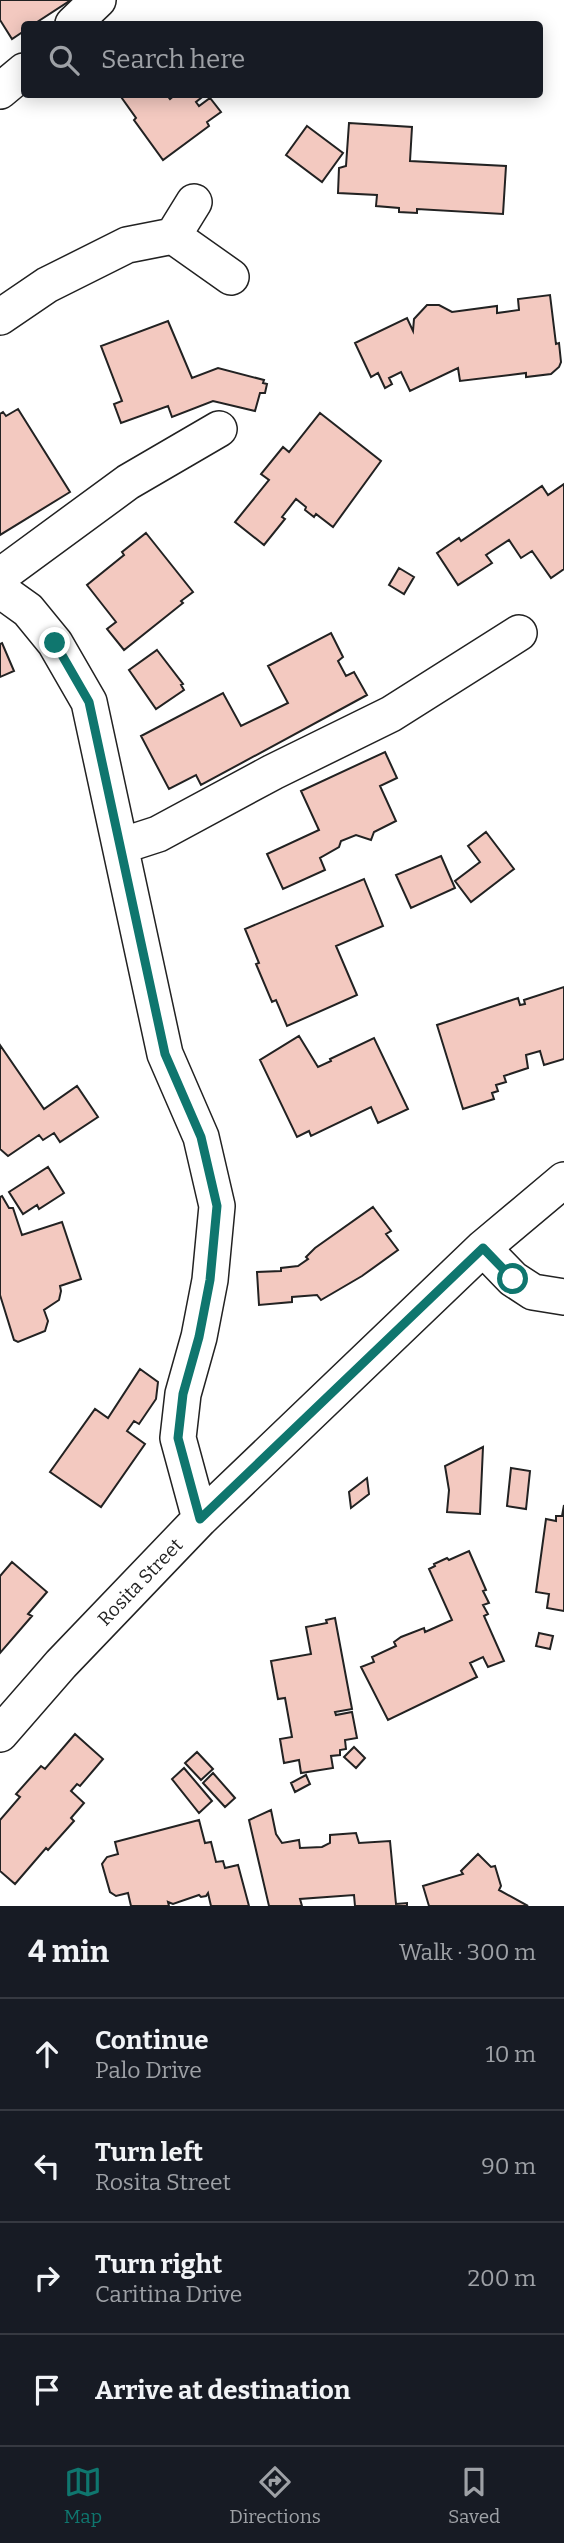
<!DOCTYPE html>
<meta charset="utf-8">
<style>
:root{--surface:#171b24;--page:#20242c;--text:#f1f3f6;--muted:#9ea1a6;--line:#363941;--accent:#0f766e}
body{margin:0;font-family:Bitter,serif;background:var(--page);color:var(--text)}
.stop{position:absolute;width:21px;height:21px;margin:-16px;border:5px solid #0f766e;border-radius:50%;background:#fff}
.stop.end{background:#0f766e;border-color:#fff;box-shadow:0 2px 7px #0008}
.list{margin:0;padding:0;list-style:none}
h2{display:flex;justify-content:space-between;align-items:center;height:91px;margin:0;padding:0 28px;font-size:30px}
h2 small{font-size:23px;font-weight:400;color:var(--muted)}
.list li{display:grid;grid-template-columns:46px 1fr auto;gap:21px;align-items:center;box-sizing:border-box;height:112px;padding:0 28px;border-top:2px solid var(--line)}
.list b{display:block;font-size:26px;white-space:nowrap}
.list p{margin:0;font-size:23px;white-space:nowrap;color:var(--muted)}
.list em{font-size:23px;font-style:normal;color:var(--muted)}
.icon{flex:none;width:38px;height:38px;fill:none;stroke:currentColor;stroke-width:2;stroke-linecap:round;stroke-linejoin:round}
.map{position:relative;flex:none;width:564px;height:1906px;overflow:hidden}
.search{position:absolute;background:var(--surface);box-shadow:0 4px 18px #0003;left:21px;right:21px;top:21px;height:77px;display:flex;align-items:center;gap:18px;box-sizing:border-box;padding:0 24px;border-radius:7px;color:var(--muted);font-size:26px}
.sheet{height:539px;background:var(--surface)}
nav{display:flex;justify-content:space-around;align-items:center;box-sizing:border-box;height:98px;border-top:2px solid var(--line);background:var(--surface);font-size:19px;color:var(--muted)}
nav a{display:grid;justify-items:center;gap:4px}
nav .on{color:var(--accent)}
.map>svg:first-child{display:block}
</style>
<div class="map">
<svg width="564" height="1906" viewBox="0 0 564 1906">
<rect width="100%" height="100%" fill="#fff"/>
<path fill="#f3c9c0" stroke="#222" stroke-width="2" d="M0,0H71L34,24H24V31L12,39L0,20Z
M119,94H166L170,99L176,94H206L196,102L199,106L210,98L221,112L207,122L209,126L163,160L134,120L136,118Z
M349,123L412,127L410,161L506,166L503,214L417,209V213L399,212V208L376,206L377,195L338,193L339,168L346,166Z
M307,126L343,153L322,182L286,155Z
M550,295L556,344L559,343L561,362L559,367L551,374L526,377V373L460,381L458,368L410,391L401,372L389,378L392,384L385,388L378,373L371,377L355,343L407,318L413,331L414,319L427,305H439L452,312L497,306V313L519,310L518,299Z
M168,321L192,378L218,368L264,380L263,383L267,384L265,393H260L255,411L213,401L172,417L168,406L121,423L114,404L122,401L101,346Z
M18,409L70,492L0,535V414L3,412L6,416Z
M320,413L381,461L333,527L316,514L314,517L305,510L306,507L296,499L282,517L285,519L264,545L235,522L269,480L261,474L283,447L289,452Z
M564,484V569L551,578L532,551L521,558L509,540L486,555L492,563L458,585L437,553L459,538L461,541L542,486L548,495Z
M146,533L193,592L181,601L183,603L124,650L107,629L116,622L87,585L124,555L122,552Z
M399,568L414,577L404,594L389,585Z
M331,633L343,657L338,661L346,676L354,672L367,695L201,785L196,775L169,789L141,736L223,693L241,726L288,703L268,666Z
M2,643L14,671L0,677V644Z
M157,650L183,684L181,685L184,690L156,709L129,670Z
M385,752L397,778L380,786L396,821L374,832L371,840L356,835L341,841L339,847L320,858L325,870L283,889L267,854L319,830L301,791Z
M486,832L514,869L471,902L455,881L480,862L468,846Z
M441,856L455,888L411,908L396,875Z
M364,879L383,926L336,946L357,995L287,1026L276,1000L272,1002L256,964L259,963L245,929Z
M564,987V1059L544,1065L540,1051L526,1055L528,1068L504,1076L506,1082L496,1085L498,1091L492,1093L494,1099L463,1109L437,1025L518,998L520,1005L525,1004L524,1000Z
M299,1036L318,1067L331,1061L330,1059L374,1038L408,1109L378,1123L371,1107L311,1136L309,1131L297,1137L260,1060Z
M0,1045L44,1109L77,1086L98,1117L60,1142L54,1133L43,1140L39,1135L8,1156L0,1149Z
M48,1167L64,1193L39,1209L37,1205L23,1214L9,1192Z
M2,1196L9,1208H13L22,1235L62,1222L81,1279L60,1286L61,1291L59,1300L44,1310L48,1321L45,1331L18,1342L14,1340L0,1295V1197Z
M373,1207L391,1231L386,1234L398,1250L362,1276L321,1300L317,1295L292,1297V1302L259,1305L257,1272L281,1271V1268L298,1266L308,1259L306,1257L315,1248Z
M140,1369L158,1382L156,1399L139,1424L134,1421L127,1431L145,1444L101,1507L50,1472L95,1409L108,1418Z
M483,1447L480,1514L447,1512L449,1490L445,1466Z
M511,1468L530,1471L526,1509L507,1506Z
M367,1478L369,1494L351,1508L349,1492Z
M564,1505V1611L547,1608L549,1594L536,1592L546,1519L556,1521V1516H562Z
M469,1551L486,1590L483,1591L489,1603L483,1605L488,1614L484,1616L504,1661L488,1667L483,1657L470,1663L477,1677L388,1720L361,1667L374,1662L372,1657L396,1646L394,1642L401,1637L424,1628L425,1632L452,1620L429,1569L435,1566L434,1564L447,1558L449,1560Z
M12,1562L47,1592L28,1614L32,1616L0,1653V1576Z
M335,1618L352,1709L335,1712L336,1715L352,1712L357,1738L345,1740L346,1749L340,1750V1755L331,1756L333,1768L301,1773L299,1760L284,1763L280,1739L292,1737L285,1698L278,1699L271,1661L311,1654L306,1627L327,1623L326,1620Z
M539,1633L553,1636L550,1649L536,1646Z
M75,1734L103,1759L80,1786L77,1784L71,1791L84,1803L71,1818L74,1821L48,1850L46,1848L15,1884L0,1871V1820L20,1797L16,1794L41,1766L45,1769Z
M354,1747L365,1758L356,1768L344,1757Z
M197,1752L213,1769L201,1780L185,1763Z
M184,1768L212,1801L199,1813L172,1779Z
M213,1773L235,1798L225,1807L203,1783Z
M306,1775L310,1784L295,1792L291,1783Z
M271,1810L276,1834L282,1843L299,1840L300,1848L322,1847L330,1843V1835L356,1833L359,1843L390,1841L396,1904L407,1903V1906H355L354,1895L300,1899L302,1906H269L249,1820Z
M199,1820L205,1843L211,1842L216,1862L223,1861L225,1868L238,1865L249,1906H211L208,1893L206,1896L201,1897L199,1895L173,1904L168,1902L169,1906H131L128,1893L116,1896L110,1892L102,1864L107,1857L118,1854L115,1842Z
M478,1854L491,1867L495,1866L501,1886L499,1890L528,1906H429L423,1886L463,1874L461,1871Z"/>
<g fill="none" stroke-linecap="round" stroke-linejoin="round">
<g stroke="#222" stroke-width="38">
<path id="minor" d="M73,24L98,0
M0,91L24,71
M173,236L194,202
M0,317L47,285L127,245L173,236L231,277
M0,576L128,482L219,429
M0,590L28,610L55,643L89,702L165,1054L201,1137L217,1206L210,1280L199,1337L183,1394L178,1438L200,1519
M121,846L158,834L273,772L391,714L519,633
M483,1248L513,1279L533,1292L564,1297
M0,1734L61,1664L200,1519L483,1248L564,1180"/>
</g>
<use href="#minor" stroke="#fff" stroke-width="35"/>
</g>
<g fill="none" stroke-linecap="round" stroke-linejoin="round">
<path stroke="#0f766e" stroke-width="9" d="M55,643L89,702L165,1054L201,1137L217,1206L210,1280L199,1337L183,1394L178,1438L200,1519L483,1248L513,1279"/>
</g>
<g text-anchor="middle" dominant-baseline="central" stroke-width="5" stroke-linejoin="round" paint-order="stroke">
<g font-size="19" fill="#222" stroke="#fff">
<text transform="translate(140 1582) rotate(-46)">Rosita Street</text>
</g>
</g>
</svg>
<div class="stop" style="left:513px;top:1279px"></div>
<div class="stop end" style="left:55px;top:643px"></div>
<div class="search"><svg class="icon" aria-label="search" viewBox="0 0 24 24"><circle cx="10" cy="10" r="6"/><path d="M15 15l6 6"/></svg>Search here</div>
</div>
<section class="sheet">
<h2>4 min<small>Walk · 300 m</small></h2>
<ul class="list">
<li><svg class="icon" aria-label="ahead" viewBox="0 0 24 24"><path d="M12 20V5M6 11l6-6 6 6"/></svg><div><b>Continue</b><p>Palo Drive</p></div><em>10 m</em></li>
<li><svg class="icon" aria-label="left" viewBox="0 0 24 24"><path d="M17 20v-9H6M10 6l-5 5 5 5"/></svg><div><b>Turn left</b><p>Rosita Street</p></div><em>90 m</em></li>
<li><svg class="icon" aria-label="right" viewBox="0 0 24 24"><path d="M7 20v-9h11M14 6l5 5-5 5"/></svg><div><b>Turn right</b><p>Caritina Drive</p></div><em>200 m</em></li>
<li><svg class="icon" aria-label="arrive" viewBox="0 0 24 24"><path d="M6 21V4h12l-3 4 3 4H6"/></svg><div><b>Arrive at destination</b></div></li>
</ul>
</section>
<nav>
<a class="on"><svg class="icon" aria-label="map" viewBox="0 0 24 24"><path d="M3 6l6-2 6 2 6-2v14l-6 2-6-2-6 2zM9 4v14M15 6v14"/></svg>Map</a>
<a><svg class="icon" aria-label="directions" viewBox="0 0 24 24"><path d="M12 3l9 9-9 9-9-9zM9 14v-3h6M13 9l2 2-2 2"/></svg>Directions</a>
<a><svg class="icon" aria-label="saved" viewBox="0 0 24 24"><path d="M7 4h10v16l-5-4-5 4z"/></svg>Saved</a>
</nav>
